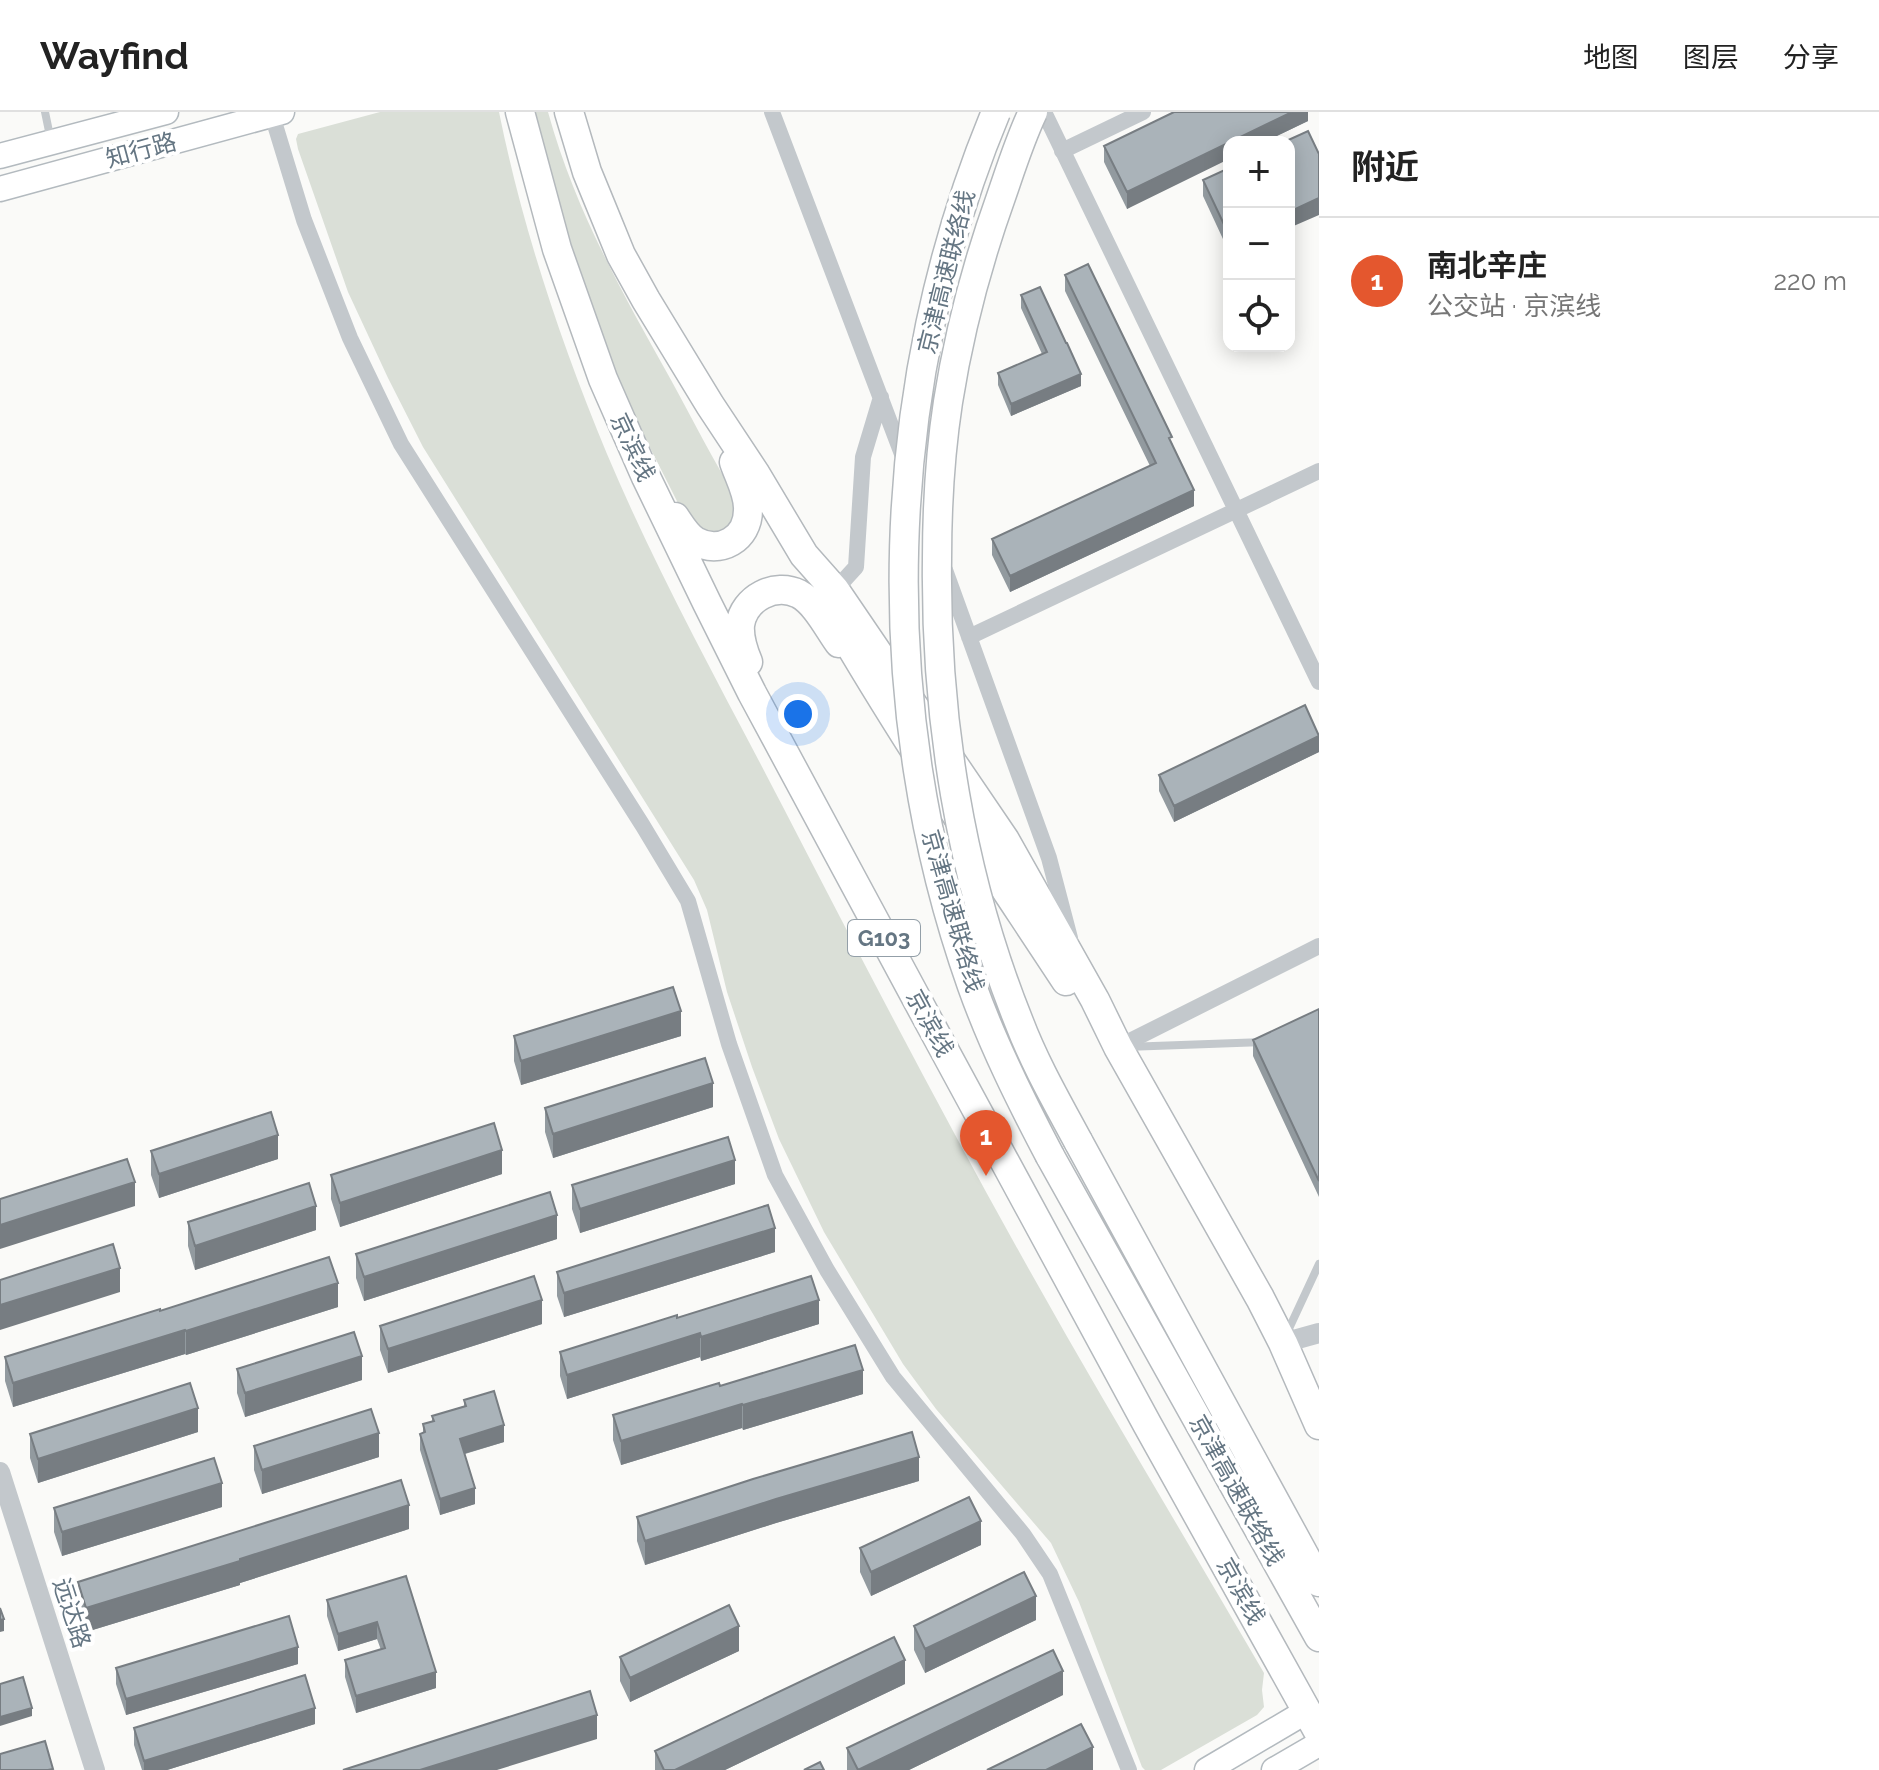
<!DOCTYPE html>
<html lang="zh">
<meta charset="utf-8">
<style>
:root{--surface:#fff;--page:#f6f6f6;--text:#222;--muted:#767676;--line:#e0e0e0;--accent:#e4572e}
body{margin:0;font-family:Raleway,"Noto Sans SC",sans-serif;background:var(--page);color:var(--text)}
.controls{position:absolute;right:24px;top:24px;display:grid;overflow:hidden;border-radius:16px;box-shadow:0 4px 20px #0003}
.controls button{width:72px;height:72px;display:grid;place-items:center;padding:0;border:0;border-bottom:2px solid var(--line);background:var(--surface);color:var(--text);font:40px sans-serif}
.you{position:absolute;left:798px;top:602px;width:28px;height:28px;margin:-20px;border:6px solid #fff;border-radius:50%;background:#1a73e8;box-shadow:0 0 0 12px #1a73e833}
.badge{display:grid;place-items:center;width:52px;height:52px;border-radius:50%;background:var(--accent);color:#fff;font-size:26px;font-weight:700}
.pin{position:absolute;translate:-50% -66px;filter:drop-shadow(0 2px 4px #0008)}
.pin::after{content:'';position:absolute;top:42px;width:28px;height:24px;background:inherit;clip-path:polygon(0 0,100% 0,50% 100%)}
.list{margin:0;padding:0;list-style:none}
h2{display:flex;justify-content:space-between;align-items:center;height:104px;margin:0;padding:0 32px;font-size:34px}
h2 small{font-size:26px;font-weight:400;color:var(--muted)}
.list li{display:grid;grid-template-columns:52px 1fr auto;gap:24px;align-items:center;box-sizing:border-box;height:128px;padding:0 32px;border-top:2px solid var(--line)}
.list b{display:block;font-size:30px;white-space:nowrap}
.list p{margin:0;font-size:26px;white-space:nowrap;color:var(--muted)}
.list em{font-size:26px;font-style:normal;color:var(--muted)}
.icon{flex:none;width:44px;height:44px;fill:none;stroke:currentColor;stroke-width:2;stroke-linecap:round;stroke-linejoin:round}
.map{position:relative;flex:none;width:1319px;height:1658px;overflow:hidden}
header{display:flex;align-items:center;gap:48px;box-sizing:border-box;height:112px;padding:0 40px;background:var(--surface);border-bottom:2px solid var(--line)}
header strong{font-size:38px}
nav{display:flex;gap:44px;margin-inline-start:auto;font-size:28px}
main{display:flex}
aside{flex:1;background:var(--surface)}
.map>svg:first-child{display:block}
</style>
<header>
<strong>Wayfind</strong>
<nav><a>地图</a><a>图层</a><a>分享</a></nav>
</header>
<main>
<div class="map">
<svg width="1319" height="1658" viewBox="0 0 1319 1658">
<rect width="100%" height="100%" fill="#fafaf8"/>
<path fill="#dadfd7" d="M380,0H499C523,118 561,231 607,342C658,463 723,579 783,695C862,848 942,1002 1026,1152C1103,1290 1185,1425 1264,1561L1262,1578L1264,1595L1257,1603L1161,1658H1145L1142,1655L1079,1490L1051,1431L936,1297L903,1252L824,1120L779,1027L752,955L727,880L707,798L694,768L423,335L388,266L348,180L298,37L296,27L298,22Z
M534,0H548C575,98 622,180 671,268C693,308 713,348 737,387L739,399L730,417L709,424L686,407L624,284L595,209L572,140L548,56Z"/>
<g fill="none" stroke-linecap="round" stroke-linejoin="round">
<g stroke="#b3babf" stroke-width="27">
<path id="secondary" d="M0,44L166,0
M0,77L282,0
M1207,1658L1307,1599
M1274,1658L1319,1632"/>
</g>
<g stroke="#b4b9bd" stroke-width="31">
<path id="trunk" d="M520,0L557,137L603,267L646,365L707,491L752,581L928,908L1147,1312L1319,1621
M569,0L587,60L603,99L621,143L646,188L710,293L755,361L804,443L835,478L1005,728L1095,888L1118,935L1260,1186L1283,1231L1319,1313
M675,405C681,414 686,423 695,429C720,443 748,427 748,398C749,382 739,365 734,350
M834,506C906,630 987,749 1066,869
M748,550C743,538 739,525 740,513C744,486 775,470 799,482C816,491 828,516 839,531
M1078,1029L1319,1470
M1050,1044L1319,1525"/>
</g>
<path stroke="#c3c8cc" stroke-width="8" d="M45,0L51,29
M1126,935L1264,930
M1286,1223L1319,1152"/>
<path stroke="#c3c8cc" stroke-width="16" d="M772,0L905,350
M1044,0L1319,570
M272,3L304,108L350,226L401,332L643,714L688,789L729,932L775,1063L827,1158L893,1265L1023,1422L1050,1462L1129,1658
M1062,39L1143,0
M945,458L1049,746L1070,826
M835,478L856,455L863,345L881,285
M969,525L1319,359
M1118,935L1319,834"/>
<path stroke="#c3c8cc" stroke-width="20" d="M1283,1231L1319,1221
M0,1360L95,1658"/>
<use href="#secondary" stroke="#fff" stroke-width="24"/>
<use href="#trunk" stroke="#fff" stroke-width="28"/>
<g stroke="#b4b9bd" stroke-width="31" stroke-linecap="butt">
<path id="trunk-bridge" d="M996,0C882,273 873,595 972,874C993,933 1021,989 1050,1044
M1033,0C1020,27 1011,56 1001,85C977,152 959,220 948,290C940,342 937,395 937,447C935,604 960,764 1019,910C1035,952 1057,990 1078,1029"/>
</g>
<use href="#trunk-bridge" stroke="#fff" stroke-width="28"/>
</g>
<path fill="#929a9f" d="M1308,0V9L1264,30H1229L1127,97L1104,50V34Z
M1229,56V140L1203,84V68Z
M1065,163L1172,331L1194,394L1010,480L992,443V427L1150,354L1065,179Z
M1021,183L1066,231L1081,274L1011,304L998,273V261L1042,242L1021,196Z
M1319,623V640L1174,710L1159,679V663Z
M1319,897V1085L1253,944V928Z
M514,924H681L521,973L514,949Z
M713,995L553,1046L545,1020V996Z
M151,1039L278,1047L159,1086L151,1063Z
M502,1062L340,1115L331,1087V1063Z
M735,1072L580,1121L572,1097V1073Z
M188,1110L316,1118L195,1158L188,1134Z
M557,1127L364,1189L356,1166V1142Z
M775,1140L564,1205L557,1184V1160Z
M338,1195L186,1243L185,1242L13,1295L5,1269V1245L160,1199Z
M677,1206L819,1212L701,1249L700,1245L567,1287L560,1264V1240Z
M542,1212L388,1261L380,1238V1214Z
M237,1257L362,1268L245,1305L237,1281Z
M720,1274L863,1282L743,1318L742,1316L621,1353L613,1328V1303Z
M464,1288L504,1330L465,1342L475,1392L440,1403L420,1338V1322L423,1321V1312L432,1309V1304L464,1294Z
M198,1320L38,1371L30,1346V1322Z
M254,1334L379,1345L262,1382L254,1358Z
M919,1369L776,1411L645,1453L637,1429V1405Z
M222,1395L62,1444L54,1420V1396Z
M409,1417L240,1471V1473L86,1520L78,1494V1470Z
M981,1433L871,1484L860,1460V1436Z
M406,1464L436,1576L356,1601L345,1565V1548L381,1538L377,1527L338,1539L327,1504V1488Z
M1036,1508L925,1561L914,1538V1514Z
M739,1539L630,1590L620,1569V1545Z
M298,1552L126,1603L116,1572V1556Z
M905,1572L725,1658H655V1639Z
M1063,1583L909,1658H847V1636Z
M315,1612L167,1658H142L134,1633V1616Z"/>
<path fill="#777d82" d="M1292,0H1308V9L1264,30H1230Z
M1229,30V47L1127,97V80Z
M1319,86V103L1289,116V100Z
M1081,262V274L1011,304V292Z
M1194,378V394L1010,480V464Z
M1319,624V640L1174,710V694Z
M681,899V924L521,973V949Z
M713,971V995L553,1046V1022Z
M278,1023V1047L159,1086V1062Z
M502,1038V1062L340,1115V1091Z
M735,1048V1072L580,1121V1097Z
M135,1070V1094L0,1137V1113Z
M316,1094V1118L195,1158V1134Z
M557,1103V1127L364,1189V1165Z
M775,1116V1140L564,1205V1181Z
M120,1156V1180L0,1218V1193Z
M338,1171V1195L186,1243V1219Z
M542,1188V1212L388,1261V1237Z
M819,1188V1212L701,1249V1225Z
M185,1218V1242L13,1295V1271Z
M700,1221V1245L567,1287V1263Z
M362,1244V1268L245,1305V1281Z
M863,1258V1282L743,1318V1293Z
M742,1292V1316L621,1353V1329Z
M198,1296V1320L38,1371V1347Z
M504,1313V1330L460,1343V1327Z
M379,1321V1345L262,1382V1358Z
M919,1345V1369L776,1411L645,1453V1429L776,1387Z
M222,1371V1395L62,1444V1420Z
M475,1376V1392L440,1403V1387Z
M409,1393V1417L240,1471V1473L86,1520V1496Z
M981,1409V1433L871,1484V1460Z
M1036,1484V1508L925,1561V1537Z
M4,1507V1519L0,1520V1508Z
M377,1510V1527L338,1539V1522Z
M739,1514V1539L630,1590V1566Z
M298,1535V1552L126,1603V1587Z
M905,1548V1572L725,1658H675Z
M1063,1559V1583L909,1658H859Z
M436,1560V1576L356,1601V1584Z
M32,1596V1604L0,1614V1605Z
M315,1596V1612L167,1658H144V1649Z
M597,1603V1627L497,1658H420Z
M1093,1635V1658H1046Z"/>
<path fill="#aab3b9" stroke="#777d82" stroke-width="2" d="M1174,0H1292L1127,80L1104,34Z
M1308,19L1319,42V86L1289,100V30H1284Z
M1229,56V123L1203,68Z
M1088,152L1172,325L1169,326L1194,378L1010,464L992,427L1156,351L1065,163Z
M1040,175L1066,231H1067L1081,262L1011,292L998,261L1047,240L1021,183Z
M1305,593L1319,624L1174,694L1159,663Z
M673,875L681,899L521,949L514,924Z
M1319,897V1069L1253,928Z
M705,946L713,971L553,1022L545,996Z
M271,1000L278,1023L159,1062L151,1039Z
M494,1011L502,1038L340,1091L331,1063Z
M728,1025L735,1048L580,1097L572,1073Z
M127,1047L135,1070L0,1113V1087Z
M309,1071L316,1094L195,1134L188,1110Z
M550,1080L557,1103L364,1165L356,1142Z
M768,1093L775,1116L564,1181L557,1160Z
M113,1132L120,1156L0,1193V1168Z
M329,1145L338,1171L186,1219L185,1218L13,1271L5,1245L160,1197V1199Z
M534,1164L542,1188L388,1237L380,1214Z
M811,1164L819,1188L701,1225L700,1221L567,1263L560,1240L677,1203V1206Z
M354,1220L362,1244L245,1281L237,1257Z
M855,1233L863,1258L743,1293L742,1292L621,1329L613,1303L719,1271L720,1274Z
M190,1271L198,1296L38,1347L30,1322Z
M494,1279L504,1313L460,1327L475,1376L440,1387L420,1322L425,1320L423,1312L434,1309L432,1304L466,1294L464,1288Z
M371,1297L379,1321L262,1358L254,1334Z
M912,1320L919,1345L776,1387L645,1429L637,1405L753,1367Z
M214,1346L222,1371L62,1420L54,1396Z
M401,1368L409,1393L240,1447V1449L86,1496L78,1470Z
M969,1385L981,1409L871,1460L860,1436Z
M1024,1460L1036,1484L925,1537L914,1514Z
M406,1464L436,1560L356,1584L345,1548L385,1536L377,1510L338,1522L327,1488Z
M729,1493L739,1514L630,1566L620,1545Z
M0,1496L4,1507L0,1508Z
M289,1504L298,1535L126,1587L116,1556Z
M894,1525L905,1548L675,1658H664L655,1639Z
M1053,1538L1063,1559L858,1658L847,1636Z
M305,1563L315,1596L144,1649L134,1616Z
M23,1565L32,1596L0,1605V1572Z
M590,1579L597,1603L420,1658H343Z
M1081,1612L1093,1635L1046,1658H987Z
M45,1629L53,1657L48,1658H0V1642Z
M820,1650L824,1658H804Z"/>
<g text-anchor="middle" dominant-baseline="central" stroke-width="8" stroke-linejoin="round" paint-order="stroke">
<rect fill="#fff" stroke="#939fa8" stroke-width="2" x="848" y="808" width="72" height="36" rx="6"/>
<g font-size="22" font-weight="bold" fill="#657683">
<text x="884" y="826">G103</text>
</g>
<g font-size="24" fill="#657683" stroke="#fff">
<text transform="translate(141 38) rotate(-15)">知行路</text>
<text transform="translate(946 160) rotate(-76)">京津高速联络线</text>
<text transform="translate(633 335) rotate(65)">京滨线</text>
<text transform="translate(953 799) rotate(74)">京津高速联络线</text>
<text transform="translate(930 911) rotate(62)">京滨线</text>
<text transform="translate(1237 1378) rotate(61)">京津高速联络线</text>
<text transform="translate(1241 1479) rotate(61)">京滨线</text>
<text transform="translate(72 1501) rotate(72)">远达路</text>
</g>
</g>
</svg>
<div class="controls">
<button>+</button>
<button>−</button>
<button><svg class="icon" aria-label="locate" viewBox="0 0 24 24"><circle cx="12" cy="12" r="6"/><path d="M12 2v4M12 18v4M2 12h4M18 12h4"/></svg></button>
</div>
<div class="you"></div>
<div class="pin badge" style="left:986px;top:1064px">1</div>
</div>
<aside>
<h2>附近<small></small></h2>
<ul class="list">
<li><span class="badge">1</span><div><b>南北辛庄</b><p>公交站 · 京滨线</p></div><em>220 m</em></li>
</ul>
</aside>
</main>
